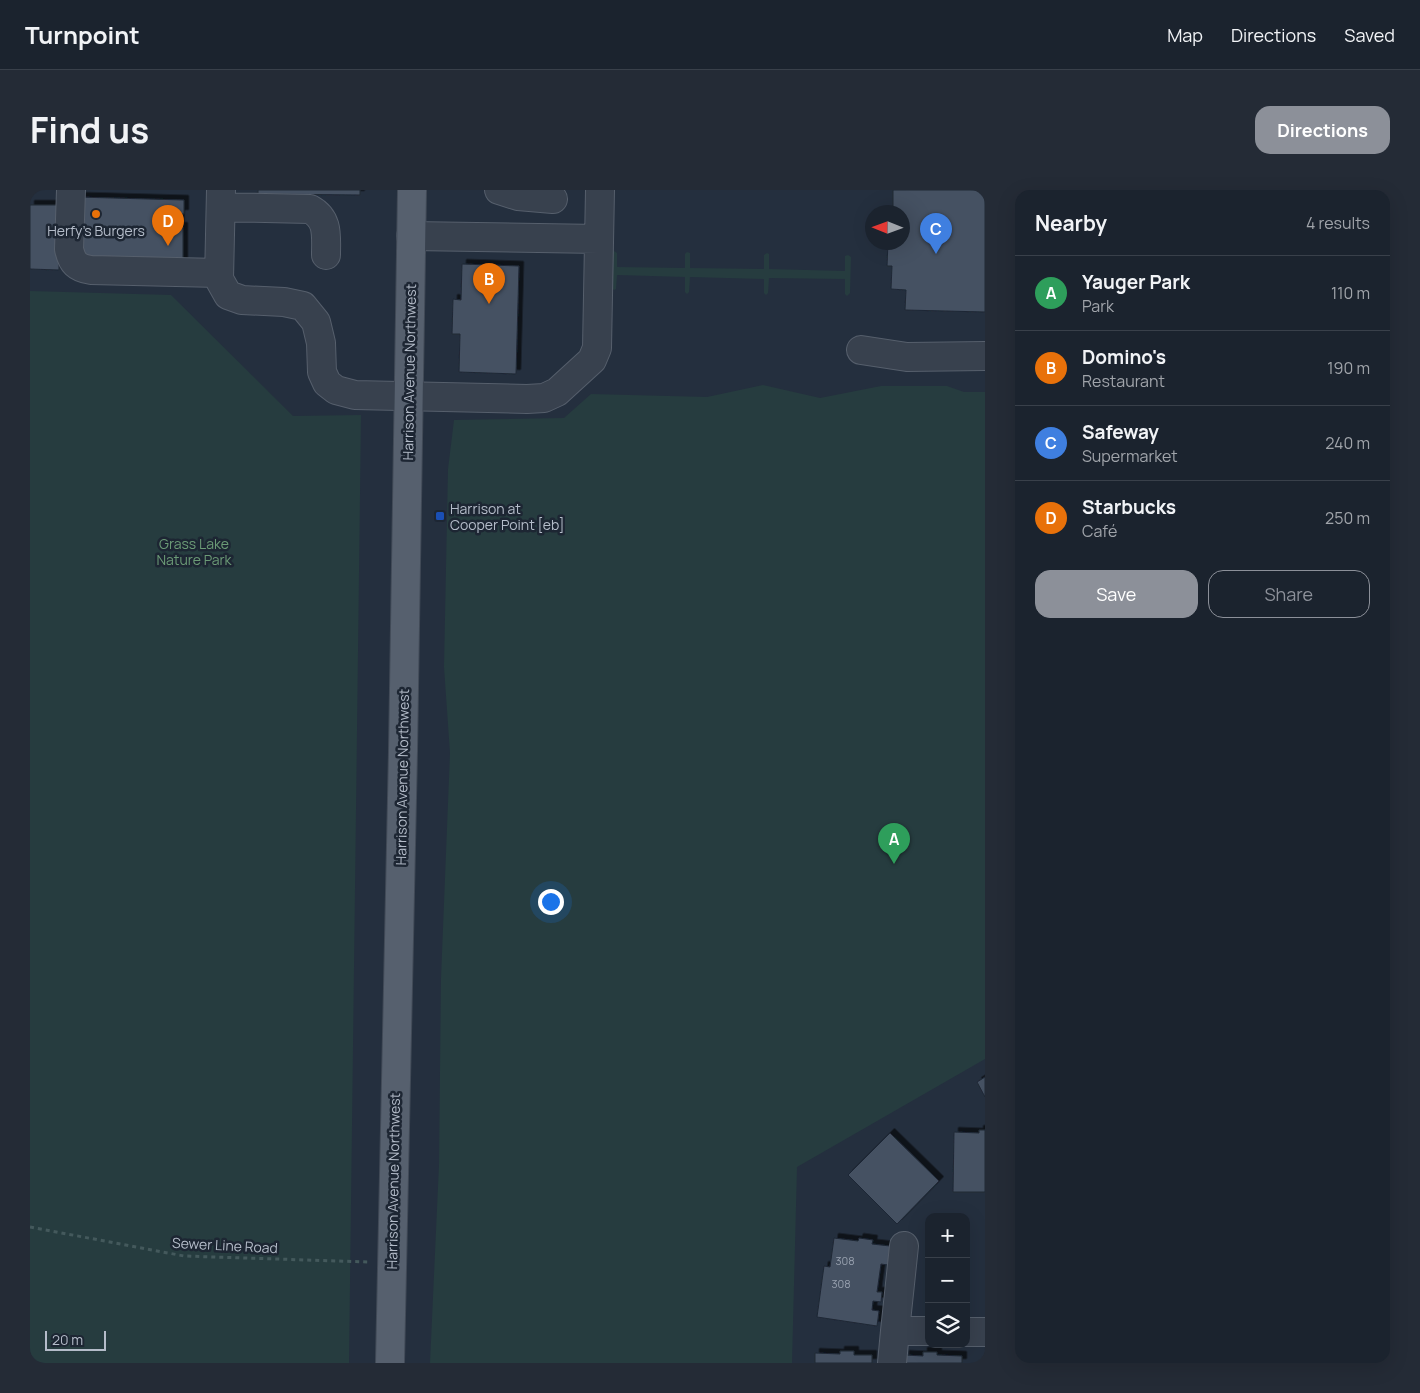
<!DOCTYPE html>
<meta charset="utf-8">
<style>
:root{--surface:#1b232e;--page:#242b36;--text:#f1f3f6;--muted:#a0a4aa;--line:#39404a;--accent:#8c9099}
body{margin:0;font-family:Manrope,sans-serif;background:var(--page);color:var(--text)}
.controls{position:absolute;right:15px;bottom:15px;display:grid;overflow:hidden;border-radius:10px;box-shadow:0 5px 20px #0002}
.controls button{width:45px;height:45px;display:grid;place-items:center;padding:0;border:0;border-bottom:1px solid var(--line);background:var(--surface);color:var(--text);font:25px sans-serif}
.compass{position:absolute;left:835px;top:15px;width:45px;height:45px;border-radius:50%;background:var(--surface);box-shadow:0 5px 20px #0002;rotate:271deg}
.scale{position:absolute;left:15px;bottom:12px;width:61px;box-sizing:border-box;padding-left:5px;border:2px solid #b4bcc9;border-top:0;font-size:14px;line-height:18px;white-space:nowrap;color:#b4bcc9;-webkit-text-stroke:4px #1d2633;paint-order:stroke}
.you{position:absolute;left:520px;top:711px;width:18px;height:18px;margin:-12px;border:4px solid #fff;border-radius:50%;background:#1a73e8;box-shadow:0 0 0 8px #1a73e833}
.badge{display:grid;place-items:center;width:32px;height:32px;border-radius:50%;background:var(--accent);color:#fff;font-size:16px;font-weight:700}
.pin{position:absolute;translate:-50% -41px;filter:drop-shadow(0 1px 2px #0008)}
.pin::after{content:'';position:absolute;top:26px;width:18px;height:15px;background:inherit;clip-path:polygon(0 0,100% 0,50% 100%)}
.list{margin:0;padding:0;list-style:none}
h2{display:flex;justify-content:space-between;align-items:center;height:65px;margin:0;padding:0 20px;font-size:21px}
h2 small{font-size:16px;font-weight:400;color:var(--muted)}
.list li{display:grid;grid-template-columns:32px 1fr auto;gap:15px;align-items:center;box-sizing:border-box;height:75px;padding:0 20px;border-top:1px solid var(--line)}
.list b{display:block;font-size:19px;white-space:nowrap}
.list p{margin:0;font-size:16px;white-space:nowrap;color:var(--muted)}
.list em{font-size:16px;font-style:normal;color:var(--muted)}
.actions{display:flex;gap:10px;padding:15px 20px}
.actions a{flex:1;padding:11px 0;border:1px solid var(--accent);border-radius:15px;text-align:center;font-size:18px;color:var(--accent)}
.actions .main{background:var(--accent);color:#fff}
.icon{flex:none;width:28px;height:28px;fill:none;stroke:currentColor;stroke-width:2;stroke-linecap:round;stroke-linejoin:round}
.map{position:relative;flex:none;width:955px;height:1173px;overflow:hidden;border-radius:15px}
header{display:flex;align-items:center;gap:30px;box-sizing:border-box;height:70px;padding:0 25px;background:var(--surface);border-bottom:1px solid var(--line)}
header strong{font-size:24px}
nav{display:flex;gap:28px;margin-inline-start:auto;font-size:18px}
.intro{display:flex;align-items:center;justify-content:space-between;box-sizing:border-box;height:120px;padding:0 30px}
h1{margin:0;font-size:35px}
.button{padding:12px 22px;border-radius:15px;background:var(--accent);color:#fff;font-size:18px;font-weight:700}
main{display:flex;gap:30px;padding:0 30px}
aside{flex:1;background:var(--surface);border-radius:15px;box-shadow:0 5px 20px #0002}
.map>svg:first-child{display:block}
</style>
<header>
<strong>Turnpoint</strong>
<nav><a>Map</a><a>Directions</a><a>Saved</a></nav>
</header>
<div class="intro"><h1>Find us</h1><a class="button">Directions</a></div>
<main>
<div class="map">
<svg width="955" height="1173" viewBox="0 0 955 1173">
<defs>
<filter id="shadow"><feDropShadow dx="4.5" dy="-4.5" stdDeviation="0" flood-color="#0009"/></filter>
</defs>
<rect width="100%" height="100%" fill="#242f3e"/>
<path fill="#263c3f" d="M584,61L587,63V77L655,78V64L657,62L660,63V78L734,79V65L737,63L739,64V79L815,81V66L818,65L821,67L820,103L817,106L815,104V89L739,88L738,103L736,105L734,103V89L660,87L659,102L657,104L655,102V87L587,85L586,99L584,100L582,98L583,62Z
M0,101L141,105L263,226L331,225L319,1173H0Z
M733,195L790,208L851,196H917L934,202H955V869L767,977L762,1173H400L409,975L411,788L420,563L414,477L418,279L424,230L534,228L561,204L677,207Z"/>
<path fill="#455162" stroke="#1f2835" filter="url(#shadow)" d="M228,0H330V5L228,4Z
M863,0H955V122L875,120L876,100L861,99L862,76H857L858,52H872V22H863Z
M47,7L154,10V24H150L149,37H153V78L64,72L48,56Z
M0,15H30L29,80L0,79Z
M432,74L489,76L486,184L429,182L430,144H422L423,109L431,110Z
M955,887V907L947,892Z
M949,940H955V1002H923L924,942L949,943Z
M860,943L909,991L867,1034L818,985Z
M804,1048L828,1051L829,1048L843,1050L842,1054L860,1056L858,1075L851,1074L847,1102H852L851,1112L843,1111L842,1120L849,1121L847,1136L787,1127L794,1076L800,1077Z
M810,1161H824V1165H842V1173H785V1163L810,1164Z
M893,1162H907V1165L932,1166V1173H875V1165L893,1166Z"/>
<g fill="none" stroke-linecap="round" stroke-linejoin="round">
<g stroke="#565f6c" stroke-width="30">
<path id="minor" d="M41,0L39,59C42,73 47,78 61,80L189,83
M191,0L189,89L198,105L212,110L254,112L273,116L286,132L291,153L292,182L297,193L306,200L325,205L497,209L514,208L527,202L562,170L567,158L570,0
M469,0L488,6L523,9
M191,17L280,19C299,29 296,46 296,65
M381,46L569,49
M831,160L877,167L955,166
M874,1056L865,1141H899
M936,1142H955
M862,1173L865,1141"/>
</g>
<g stroke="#414a57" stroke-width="30">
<path id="major" d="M360,1173L373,561L382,0"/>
</g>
<path stroke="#44595c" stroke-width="3" stroke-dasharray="4 4" stroke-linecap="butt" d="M0,1037L154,1066L338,1072"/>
<use href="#minor" stroke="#38414e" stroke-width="28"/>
<use href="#major" stroke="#56606e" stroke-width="28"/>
</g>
<circle fill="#e8710a" stroke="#1d2633" stroke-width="2" cx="66" cy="24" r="5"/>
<rect fill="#1a4fb4" stroke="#1d2633" stroke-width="2" x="405" y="321" width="10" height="10" rx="2.5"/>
<g text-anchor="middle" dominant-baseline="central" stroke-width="5" stroke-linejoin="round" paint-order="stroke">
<g font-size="11" fill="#98a1af">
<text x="815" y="1070">308</text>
<text x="811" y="1093">308</text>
</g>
<g font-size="14" fill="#b4bcc9" stroke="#1d2633">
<text x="66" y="40">Herfy's Burgers</text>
<text x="420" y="318" text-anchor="start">Harrison at<tspan x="420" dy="16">Cooper Point [eb]</tspan></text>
</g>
<g font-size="14" fill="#b4bcc9" stroke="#1d2633">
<text transform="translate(379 182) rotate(-89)">Harrison Avenue Northwest</text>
<text transform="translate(372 587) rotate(-89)">Harrison Avenue Northwest</text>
<text transform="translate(363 991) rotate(-89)">Harrison Avenue Northwest</text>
<text transform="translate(195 1055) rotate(3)">Sewer Line Road</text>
</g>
<g font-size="14" fill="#6b9a76" stroke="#1d2633">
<text x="164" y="353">Grass Lake<tspan x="164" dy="16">Nature Park</tspan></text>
</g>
</g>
</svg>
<div class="controls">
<button>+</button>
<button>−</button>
<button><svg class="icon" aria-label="layers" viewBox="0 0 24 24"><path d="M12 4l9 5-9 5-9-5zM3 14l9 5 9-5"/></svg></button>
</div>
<svg class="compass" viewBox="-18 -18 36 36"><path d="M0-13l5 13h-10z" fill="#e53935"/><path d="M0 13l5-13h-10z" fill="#a0a4aa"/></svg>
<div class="scale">20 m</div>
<div class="you"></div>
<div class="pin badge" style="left:864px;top:674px;background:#2e9e5b">A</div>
<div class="pin badge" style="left:459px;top:114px;background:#e8710a">B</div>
<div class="pin badge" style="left:906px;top:64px;background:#3f7fe0">C</div>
<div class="pin badge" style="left:138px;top:56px;background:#e8710a">D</div>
</div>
<aside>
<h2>Nearby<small>4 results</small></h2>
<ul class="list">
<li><span class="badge" style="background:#2e9e5b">A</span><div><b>Yauger Park</b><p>Park</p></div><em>110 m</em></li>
<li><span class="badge" style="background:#e8710a">B</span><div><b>Domino's</b><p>Restaurant</p></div><em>190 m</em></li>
<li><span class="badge" style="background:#3f7fe0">C</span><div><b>Safeway</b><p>Supermarket</p></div><em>240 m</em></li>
<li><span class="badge" style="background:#e8710a">D</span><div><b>Starbucks</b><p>Café</p></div><em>250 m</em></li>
</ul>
<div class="actions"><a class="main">Save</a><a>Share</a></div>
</aside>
</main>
